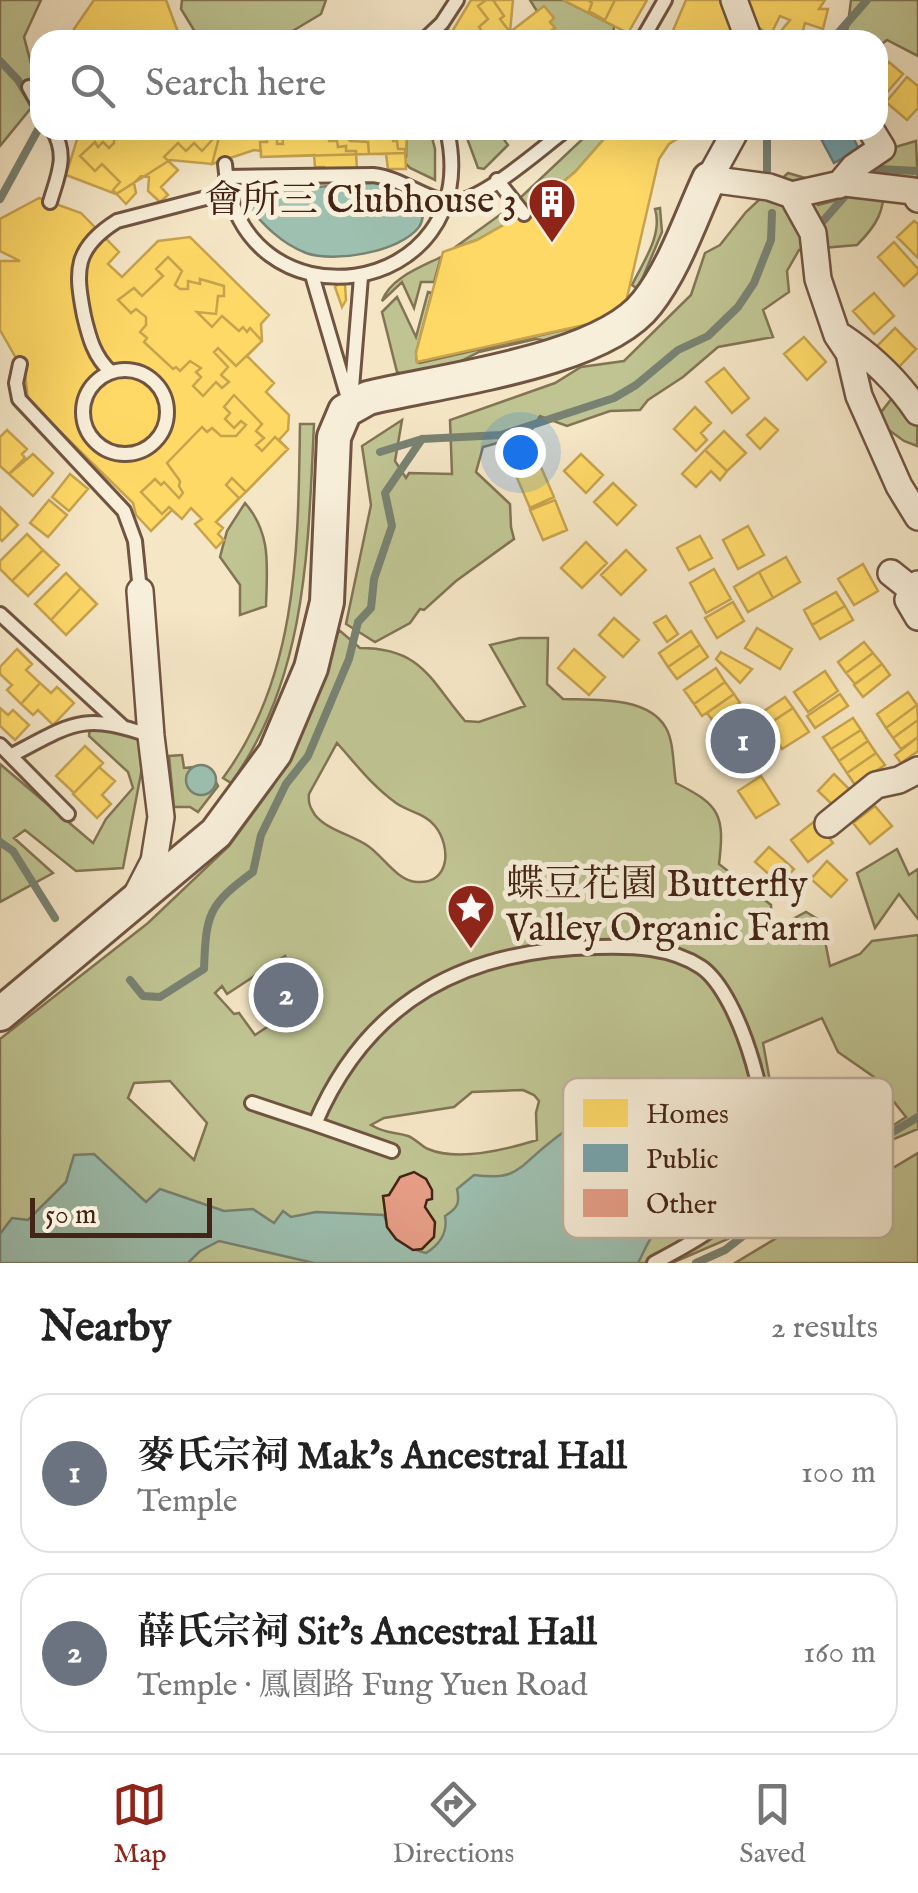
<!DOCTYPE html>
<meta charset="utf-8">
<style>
:root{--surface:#fff;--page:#f2f2f2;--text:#222;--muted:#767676;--line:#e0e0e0;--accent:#8f2418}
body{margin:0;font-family:"IM FELL English","Noto Serif TC",serif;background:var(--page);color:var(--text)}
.scale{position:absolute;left:30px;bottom:25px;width:182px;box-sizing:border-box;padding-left:10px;border:5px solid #442416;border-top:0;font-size:28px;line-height:35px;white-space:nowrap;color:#442416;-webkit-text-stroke:8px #f8efda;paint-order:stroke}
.you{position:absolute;left:520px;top:452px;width:35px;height:35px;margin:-25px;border:8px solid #fff;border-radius:50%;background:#1a73e8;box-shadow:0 0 0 15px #1a73e833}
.badge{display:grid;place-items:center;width:65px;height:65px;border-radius:50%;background:var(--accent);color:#fff;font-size:32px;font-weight:700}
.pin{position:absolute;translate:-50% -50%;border:5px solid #fff;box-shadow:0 2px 10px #0006}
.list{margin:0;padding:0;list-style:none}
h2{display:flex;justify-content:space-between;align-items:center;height:130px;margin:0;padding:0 40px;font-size:42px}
h2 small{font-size:32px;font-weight:400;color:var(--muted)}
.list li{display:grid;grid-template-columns:65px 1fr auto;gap:30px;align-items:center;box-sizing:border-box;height:160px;margin:0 20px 20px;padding:0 20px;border:2px solid var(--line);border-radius:30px}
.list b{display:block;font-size:38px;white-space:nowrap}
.list p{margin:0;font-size:32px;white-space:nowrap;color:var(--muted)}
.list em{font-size:32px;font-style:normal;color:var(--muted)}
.icon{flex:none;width:55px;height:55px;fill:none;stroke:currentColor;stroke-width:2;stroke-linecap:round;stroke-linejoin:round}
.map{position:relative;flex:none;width:918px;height:1263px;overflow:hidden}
.search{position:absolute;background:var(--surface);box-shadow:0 10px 40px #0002;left:30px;right:30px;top:30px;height:110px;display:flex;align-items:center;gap:25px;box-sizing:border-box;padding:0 35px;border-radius:30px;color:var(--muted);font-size:38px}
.sheet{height:490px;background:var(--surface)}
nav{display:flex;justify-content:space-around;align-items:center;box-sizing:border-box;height:140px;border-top:2px solid var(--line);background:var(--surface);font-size:28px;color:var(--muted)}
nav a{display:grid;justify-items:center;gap:5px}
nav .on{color:var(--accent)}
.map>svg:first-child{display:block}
</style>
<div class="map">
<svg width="918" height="1263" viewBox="0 0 918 1263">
<rect width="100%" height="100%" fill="#f5e6c6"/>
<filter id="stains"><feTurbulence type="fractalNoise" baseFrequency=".002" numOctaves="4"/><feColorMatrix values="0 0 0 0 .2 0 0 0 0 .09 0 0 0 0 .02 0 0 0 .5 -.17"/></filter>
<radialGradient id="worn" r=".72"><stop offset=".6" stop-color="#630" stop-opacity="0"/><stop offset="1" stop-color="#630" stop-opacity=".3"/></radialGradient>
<path fill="#bfc492" stroke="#827454" stroke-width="2.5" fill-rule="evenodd" d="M0,0H41L24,37L40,97L0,146Z
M182,0H326L321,14L286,35L285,40H200L181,9Z
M530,0H563L614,26L613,40H555Z
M851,0H918V56L887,40L878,47V40H846Z
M407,130H430L435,149V180L410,168L401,159L406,157Z
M464,130H497L508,145L484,169L478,168Z
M592,130H612L575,172L527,212L520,198Z
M916,141L918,188L886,181C883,212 879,223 857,245L799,250L787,271L789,292L763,310L773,337L718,347L683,377L648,400L640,410L610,411L567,426L540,416L529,434L483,447L476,472L510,504L511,527L514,539L456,581L424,610L420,609L410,623L375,642L346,624L371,505L362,446L402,420L395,461L406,478L409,473L452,474L450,420L555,383L581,367L624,361L691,295L705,253L720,245L746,212L788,173L809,179L818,205L868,192V155Z
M660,208L662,232L638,289L632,285C643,262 663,235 655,209Z
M508,209L518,217L477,240L454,248Z
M441,257L434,282H421L414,308L402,282L382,301C390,278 421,267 441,257Z
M428,292L432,293L416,353L417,362L420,363L607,320L549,341L536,339L479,352L459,362L402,374L397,372L382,312L397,297L416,337Z
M896,393L918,398L917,446L904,441L875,420Z
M300,424H314C308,549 307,678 231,783L223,778C299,675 298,546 300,424Z
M245,503C272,534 267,567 266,606L240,615V585L220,557L227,531Z
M339,630L360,648C422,648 430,680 465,721L479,722L525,706L490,645L520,638H548L547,684L563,699C595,700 648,696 666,728C674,742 673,766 676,783C720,805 725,815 719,864L771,905L772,930L806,912L821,921L830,966L860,954L872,941L918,935V1129L858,1154L728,1239L672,1263H0V1039L148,923L229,846L273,786ZM337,743C356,764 372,786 396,803C409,812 426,814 435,826C451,846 451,884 417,882C397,881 383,856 368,846C352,835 327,830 315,815C310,807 308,803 309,794ZM285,956L312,997L255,1035L239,1013L234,1014L215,993L222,986L227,994ZM822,1018L838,1052L874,1077L906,1117L833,1164L778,1160L777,1120L763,1043ZM170,1081L207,1123L194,1160L128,1098L134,1083ZM523,1090L534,1095L539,1101L536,1113L537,1140C508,1149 458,1162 428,1149C421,1146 416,1139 408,1136C394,1131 388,1135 371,1125L384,1118L454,1107L472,1092Z
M90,728L138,737L142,768L123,868L76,871L25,830L14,838L53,873L0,902V764L93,843L106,819L133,788L128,772L89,736Z
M182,755L184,768L193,767L187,775L198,794L207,793L216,782L218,786L198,812L190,807H174L169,756Z
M897,849L909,875L918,869V919L899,894L875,928L857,873Z
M918,1153V1263H735Z"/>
<path fill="#9dc0b0" stroke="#798272" stroke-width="2.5" d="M383,182L414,196L422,204C423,212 424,220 419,227C400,252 334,263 306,253C280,243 263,224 245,203L246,196L251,192Z
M186 780a15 15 0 1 1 30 0a15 15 0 1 1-30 0Z
M633,1090C671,1108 671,1128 719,1125C733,1195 702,1189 658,1229C649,1237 644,1252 638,1263H314L219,1241L200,1251L188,1263H0V1234L12,1218L28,1220L66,1182L74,1155L94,1154L146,1202L160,1189L224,1211L253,1209L274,1223L283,1211L291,1217L316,1212L384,1215C390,1236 404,1248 426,1253C440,1244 448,1233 445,1216C458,1208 460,1203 457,1189L474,1175C517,1181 518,1168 548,1144C566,1129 613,1097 633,1090Z"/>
<path fill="#ffd966" stroke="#c7a34e" stroke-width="2.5" d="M94,0H166L181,40H79L74,29Z
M471,0H513L510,32L544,6L554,18L550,22L555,28L543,36L546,40H447Z
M486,0H493L504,16L500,19L510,32L544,6L554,18L550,22L555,28L540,40H477L484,34L479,27L488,19L478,6Z
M563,0H647L628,33Z
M615,0L605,20L589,11L592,3L588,0Z
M686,0H724L736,40H669Z
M686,0H724L736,40H669Z
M745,0H825L819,9H828L823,29L805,23L801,38L781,31L790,20L780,16L770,36L757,26Z
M447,27L456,40H438L436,36Z
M889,62L903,74L878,103V75Z
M907,77L918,86V108L907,120L886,102Z
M80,130H221L212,164L170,160L116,194L66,175Z
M107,130H207L213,139L202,151L194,143L186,151L178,143L164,157L178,170L161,187L168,195L160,202L148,191L149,177L141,176L134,183L136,193L126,204L113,190L120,182L102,164L95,171L80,156L95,142L98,147L103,142L109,148L114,143V137Z
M221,130H407L406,153L261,157V151L254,150L212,164Z
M294,130H392L393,141H397L398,149H405L406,169H388L386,154H369L368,142L350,141L342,132H327L329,141H337L338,147L346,146V151H356L357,171L325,173L324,167H315L314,155L261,157L260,142H267V136H277V144H283L282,135L294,134Z
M612,130H692L669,144L659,159L626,302L607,320L417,362L416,353L443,252L477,240L530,210L575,172Z
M612,130H692L669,144L659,159L626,302L607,320L417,362L416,353L443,252L477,240L530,210L575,172Z
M39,198L81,213L119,252L108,264L122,277L158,241L190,237L269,315L261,324L262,341L247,356L274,383L266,392L289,415L288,430L279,440L288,449L216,522L223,528L218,534L224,540L216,548L195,524L202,519L191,508L182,519L172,510L151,531L136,515L133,503L28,400L25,374L0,330V261H20L0,251V219Z
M914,221L918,224V258L897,237Z
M894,242L918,269V273L904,286L878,257Z
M168,257L182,271L175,285L180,289H188V281L200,284V279L224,286V296H218L216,314L197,312L212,327L222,316L239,331L243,327L247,332L250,328L262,341L236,366L218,348L214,352L228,367L221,375L229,382L222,388L216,382L203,396L193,386L201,377L196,372L201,368L190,361L180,371L176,367L173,369L144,342L147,338L140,332L146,325V317L136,309L131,313L118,300L134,288L142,296L163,276L156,269Z
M340,281L345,285L346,300L342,307L335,287Z
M874,293L894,316L874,334L853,311Z
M895,328L916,349L897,369L875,348Z
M804,337L826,362L807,380L784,354Z
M724,368L749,398L732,413L706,382Z
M234,395L262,424L256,431L264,438L256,445L262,451L275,437L288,449L246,492L232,478L226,485L239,498L216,522L223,528L218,534L224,540L216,548L195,524L202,519L191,508L182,519L169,507L162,514L141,492L155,479L161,485L164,482L179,498L183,493L179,486L180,481L167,463L202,427L207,432L212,428L221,436H236L246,425L241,421L234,428L225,419L230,413L224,407Z
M695,407L711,423L701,433L707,440L696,451L674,429Z
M765,418L778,430L760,449L747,435Z
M7,430L27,449L22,454L25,458L9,474L0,466V437Z
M724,431L746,453L727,471L705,450Z
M705,450L727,471L720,480L711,471L696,487L682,474Z
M33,454L53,473L33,496L9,474Z
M581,454L603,475L586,493L564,471Z
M541,467L554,497L530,508L517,478Z
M70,474L88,489L69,511L52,497Z
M613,483L636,505L617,525L594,502Z
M49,500L67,515L48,537L30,523Z
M555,500L567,530L543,540L530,510Z
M0,507L18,525L2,541L0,539Z
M748,526L764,555L738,569L723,540Z
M27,534L43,550L12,581L0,569V561Z
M700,536L712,558L689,570L677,548Z
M586,542L607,563L582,588L561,568Z
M43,550L59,565L28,596L12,581Z
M626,550L646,570L621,595L601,575Z
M786,557L800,582L773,598L759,572Z
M863,564L878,591L854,605L838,579Z
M714,569L731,599L706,613L690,583Z
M759,572L773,598L748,612L734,587Z
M66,573L81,588L51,620L35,604Z
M81,588L97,604L66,635L51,620Z
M836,592L845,606L812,625L804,610Z
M733,602L744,621L717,638L705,618Z
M845,606L853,620L820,639L812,625Z
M666,616L678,634L667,642L654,623Z
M614,618L639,640L623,657L599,635Z
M757,628L792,649L780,669L745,648Z
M691,631L700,645L668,667L659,653Z
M864,642L873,653L846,673L838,662Z
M700,645L708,657L677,679L668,667Z
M17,649L32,664L26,670L40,683L21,704L7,690L12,685L0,674V667Z
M574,649L605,677L589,695L558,668Z
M721,652L752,669L740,683L716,659Z
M873,653L882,664L855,684L846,673Z
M882,664L890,675L863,697L854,685Z
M716,668L725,682L694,704L684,690Z
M825,671L838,691L808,712L794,692Z
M725,682L734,694L702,716L694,704Z
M40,683L51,693L57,687L74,703L53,725L38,710L33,715L21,704Z
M908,692L917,705L886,728L877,714Z
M734,694L740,703L713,721L707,713Z
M840,694L848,706L815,728L807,716Z
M785,697L793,708L772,722L764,711Z
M917,705L918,720L893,738L886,728Z
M0,708L8,715L13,710L29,725L15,740L0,726Z
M793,708L809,732L782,749L773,735L778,732L772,722Z
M853,718L861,730L831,749L823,737Z
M918,720V737L901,749L893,738Z
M861,730L868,741L839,761L831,749Z
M918,737V751L901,763L895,755Z
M868,741L876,753L847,773L839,761Z
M85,746L103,763L74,793L56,776Z
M876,753L885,765L855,785L847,773Z
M99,767L115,781L102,795L111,804L97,818L73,794Z
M834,774L853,793L837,809L818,791Z
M761,776L779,804L756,818L738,791Z
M875,806L892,826L870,844L853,823Z
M816,820L833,843L808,862L791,840Z
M769,847L794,869L780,884L755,862Z
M827,861L847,880L831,897L811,879Z"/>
<path fill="#76a5af" stroke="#677e81" stroke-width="2.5" d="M828,130H849L859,149L834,163L819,135Z
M746,711L773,750L741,772L714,733Z
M285,977L296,994L263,1013L253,996Z"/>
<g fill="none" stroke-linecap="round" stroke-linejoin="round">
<path stroke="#798272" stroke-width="8" d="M832,40L867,0
M0,61L18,80L40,116
M767,173V137L771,130
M861,179L879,169L918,171
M0,199L40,126
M824,220L851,189
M380,452L422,439L501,435L614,398L636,385L678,350L708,336L738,307L754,283L771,240L772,213
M0,842L13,851L55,918
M130,980L143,996L160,997L204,969C206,914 208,905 253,872L261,835L286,784L308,756L349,659L358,622L371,608L374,579L392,526L385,493L422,439
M696,1263L725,1250L827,1171L918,1117"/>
</g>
<path fill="#e79f87" stroke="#442416" stroke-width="2.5" d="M414,1172L426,1179L432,1190V1199L427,1200L425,1207L435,1222L434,1237L422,1249L413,1250L396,1239L387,1227L383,1196L389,1195L400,1177Z"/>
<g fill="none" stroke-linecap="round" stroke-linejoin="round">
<g stroke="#705442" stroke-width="18">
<path id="service" d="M424,40L442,23L457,0
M642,40L665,0
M29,87L40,107
M225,164C236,335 487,302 447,130
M226,177L373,175C401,178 421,197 447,202C477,207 541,148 566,130
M497,180L524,214
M50,202C58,175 68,156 53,130
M312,275L350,405
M20,364L16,383L19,399L124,511L135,541L140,591
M83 412a42 42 0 1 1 84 0a42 42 0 1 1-84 0Z
M111,372C94,357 89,337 84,316C75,270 74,248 117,221L229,192
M351,400L361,277
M0,614L123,727
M0,745L68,814
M12,755C73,723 83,712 151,736
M252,1103L315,1124C368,999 467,949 598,947C632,946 671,947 701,967C741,994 779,1127 761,1171C742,1217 696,1241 654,1263
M315,1124L392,1151"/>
</g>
<g stroke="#705442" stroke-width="30">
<path id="minor" d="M734,0L749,40
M736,130L709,179L769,187L792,195L845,183L913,191L918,199
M839,185L854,167L882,148L871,130
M792,195L813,233L818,279L837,335L849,353L859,396L899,486L918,517
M842,337C872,357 898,382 918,412
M891,573L911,589L918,584
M911,589L908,600L918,617
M828,824L876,785L899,780L918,770
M137,894L154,861L161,817L151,736L140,591"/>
</g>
<g stroke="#705442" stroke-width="38">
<path id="tertiary" d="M0,1014L216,833L275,753L311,668L327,602L334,437L345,411L368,398C441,380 602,362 647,303C675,267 690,220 709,179"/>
</g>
<use href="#service" stroke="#f8efda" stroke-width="12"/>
<use href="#minor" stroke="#f8efda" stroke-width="25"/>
<use href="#tertiary" stroke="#f8efda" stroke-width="32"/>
</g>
<defs>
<g id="building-pin" transform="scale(2.5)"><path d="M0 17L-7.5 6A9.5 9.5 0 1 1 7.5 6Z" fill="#8f2418" stroke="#f8efda"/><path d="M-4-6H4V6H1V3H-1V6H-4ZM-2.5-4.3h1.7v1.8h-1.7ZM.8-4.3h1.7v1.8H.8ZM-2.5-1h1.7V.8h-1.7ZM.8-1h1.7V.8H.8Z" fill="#fff"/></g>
<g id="sight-pin" transform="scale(2.5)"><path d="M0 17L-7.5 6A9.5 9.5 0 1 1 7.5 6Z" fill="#8f2418" stroke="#f8efda"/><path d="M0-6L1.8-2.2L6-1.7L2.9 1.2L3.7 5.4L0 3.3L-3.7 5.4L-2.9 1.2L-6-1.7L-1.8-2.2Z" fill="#fff"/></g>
</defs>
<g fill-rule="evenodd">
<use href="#building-pin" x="552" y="202"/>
<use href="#sight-pin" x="471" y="908"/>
</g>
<g text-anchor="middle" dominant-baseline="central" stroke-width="10" stroke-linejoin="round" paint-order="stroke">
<g font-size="38" fill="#442416" stroke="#f8efda" text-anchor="end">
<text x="517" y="202">會所三 Clubhouse 3</text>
<text x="506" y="886" text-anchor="start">蝶豆花園 Butterfly<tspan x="506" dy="44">Valley Organic Farm</tspan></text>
</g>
</g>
<rect x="563" y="1078" width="330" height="160" rx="15" fill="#f8efda" stroke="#c2b29f" stroke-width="2.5"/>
<rect x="583" y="1099" width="45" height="28" fill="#ffd966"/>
<rect x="583" y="1144" width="45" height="28" fill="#76a5af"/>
<rect x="583" y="1189" width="45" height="28" fill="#e79f87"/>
<g font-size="28" fill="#442416">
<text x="646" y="1123">Homes</text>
<text x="646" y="1168">Public</text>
<text x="646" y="1213">Other</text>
</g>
<rect width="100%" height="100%" filter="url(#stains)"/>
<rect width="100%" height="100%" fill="url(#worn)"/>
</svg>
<div class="scale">50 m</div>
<div class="you"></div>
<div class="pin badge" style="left:743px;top:741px;background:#6b7280">1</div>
<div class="pin badge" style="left:286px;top:995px;background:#6b7280">2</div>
<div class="search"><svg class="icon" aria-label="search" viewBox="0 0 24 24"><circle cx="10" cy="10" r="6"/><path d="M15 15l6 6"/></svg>Search here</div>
</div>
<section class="sheet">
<h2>Nearby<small>2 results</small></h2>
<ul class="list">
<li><span class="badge" style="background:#6b7280">1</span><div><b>麥氏宗祠 Mak's Ancestral Hall</b><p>Temple</p></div><em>100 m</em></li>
<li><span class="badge" style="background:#6b7280">2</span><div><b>薛氏宗祠 Sit's Ancestral Hall</b><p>Temple · 鳳園路 Fung Yuen Road</p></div><em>160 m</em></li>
</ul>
</section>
<nav>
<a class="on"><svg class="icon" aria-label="map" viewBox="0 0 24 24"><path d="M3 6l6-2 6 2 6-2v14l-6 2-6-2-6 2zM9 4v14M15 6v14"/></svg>Map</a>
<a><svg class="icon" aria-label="directions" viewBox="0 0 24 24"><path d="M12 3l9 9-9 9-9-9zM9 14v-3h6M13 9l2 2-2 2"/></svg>Directions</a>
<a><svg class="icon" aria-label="saved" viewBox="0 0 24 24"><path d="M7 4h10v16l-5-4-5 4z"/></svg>Saved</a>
</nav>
